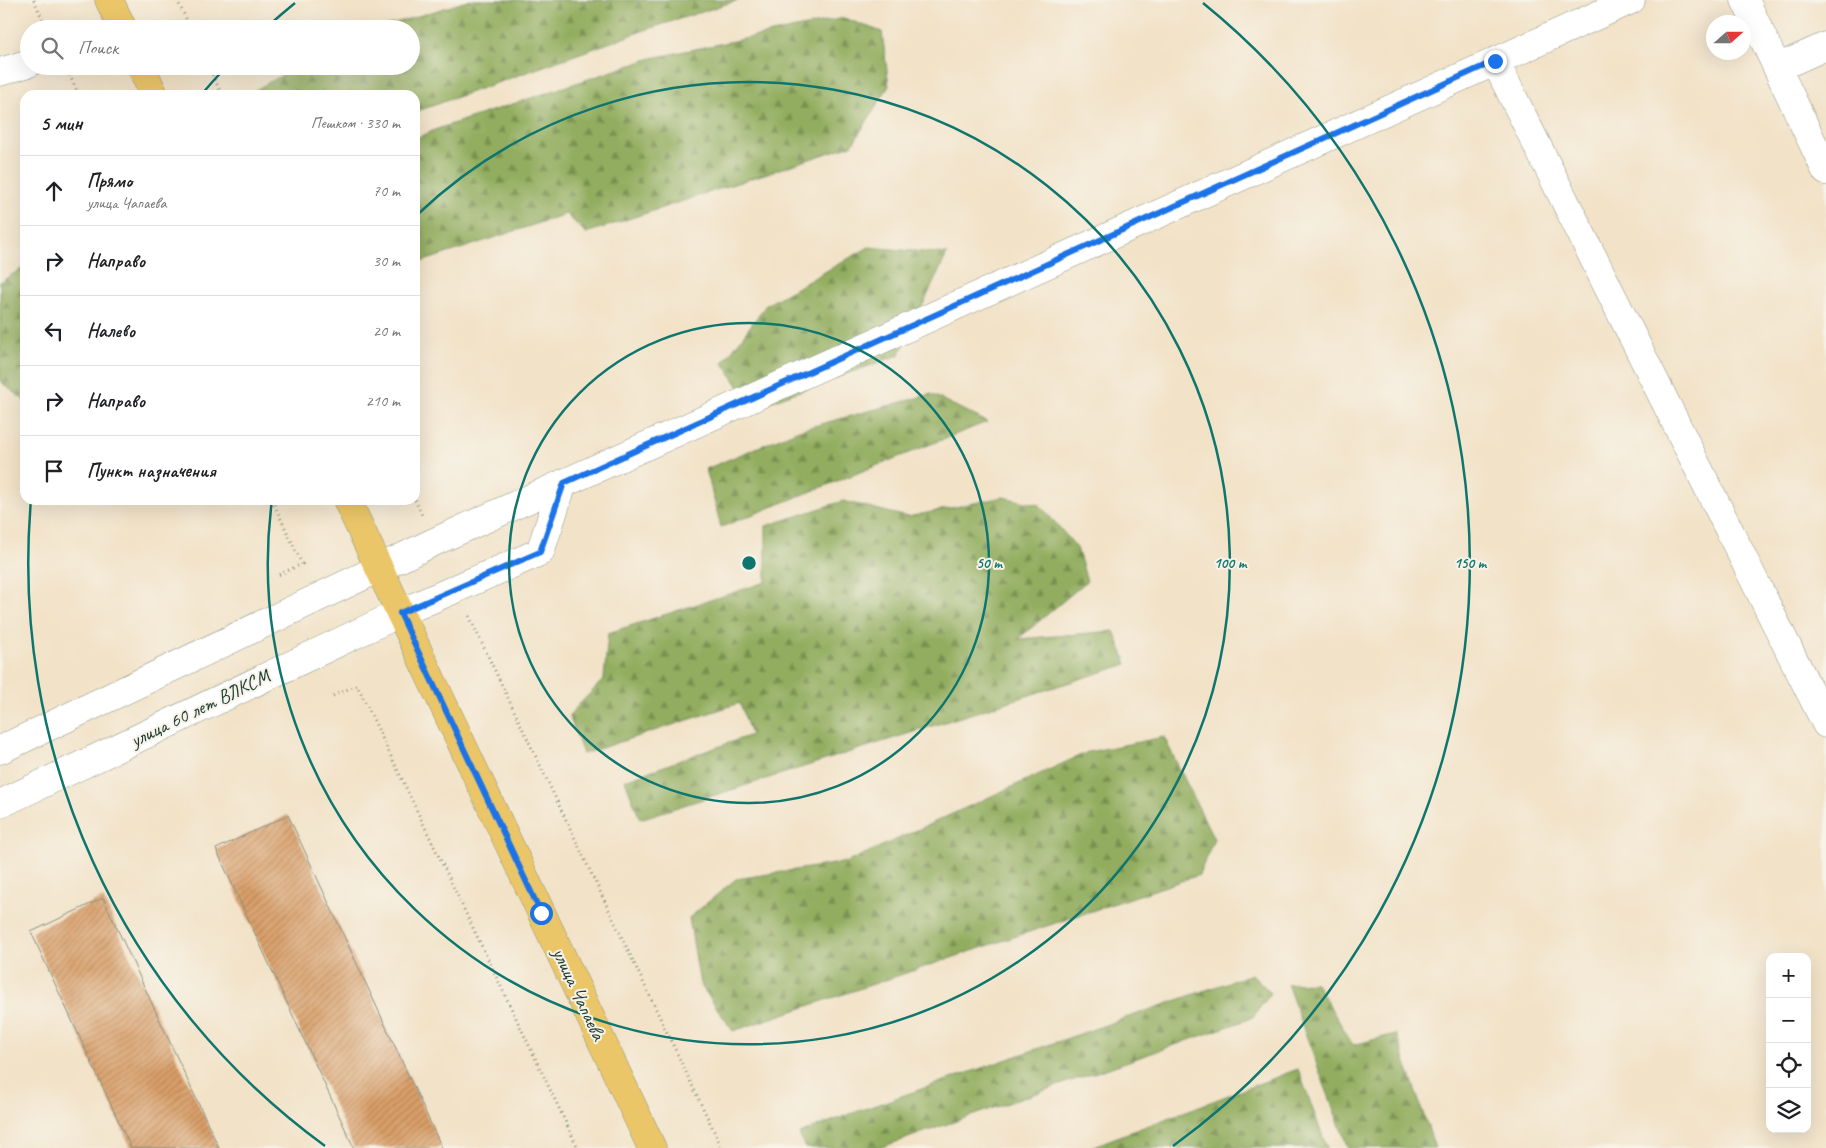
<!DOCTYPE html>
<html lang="ru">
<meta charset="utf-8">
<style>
:root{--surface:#fff;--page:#f6f6f6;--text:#202124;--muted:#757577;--line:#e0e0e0}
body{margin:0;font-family:Caveat,sans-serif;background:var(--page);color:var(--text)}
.controls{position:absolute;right:15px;bottom:15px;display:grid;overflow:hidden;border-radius:10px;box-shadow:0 5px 20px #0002}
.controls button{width:45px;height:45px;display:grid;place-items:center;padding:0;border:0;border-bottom:1px solid var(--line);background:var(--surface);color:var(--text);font:25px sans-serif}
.compass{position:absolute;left:1706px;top:15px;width:45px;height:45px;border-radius:50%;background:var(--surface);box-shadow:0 5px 20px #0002;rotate:69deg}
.stop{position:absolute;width:15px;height:15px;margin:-11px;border:4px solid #1a73e8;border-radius:50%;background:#fff}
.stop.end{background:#1a73e8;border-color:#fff;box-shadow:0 1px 5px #0008}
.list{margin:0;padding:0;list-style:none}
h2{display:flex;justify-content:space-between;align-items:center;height:65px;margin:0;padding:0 20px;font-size:21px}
h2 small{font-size:16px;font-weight:400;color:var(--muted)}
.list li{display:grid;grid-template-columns:32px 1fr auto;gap:15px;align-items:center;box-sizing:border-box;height:70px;padding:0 20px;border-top:1px solid var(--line)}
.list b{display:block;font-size:19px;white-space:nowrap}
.list p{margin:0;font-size:16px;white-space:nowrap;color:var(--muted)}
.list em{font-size:16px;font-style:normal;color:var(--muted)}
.icon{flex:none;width:28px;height:28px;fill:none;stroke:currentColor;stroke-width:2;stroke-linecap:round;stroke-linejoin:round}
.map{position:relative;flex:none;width:1826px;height:1148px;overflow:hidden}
.search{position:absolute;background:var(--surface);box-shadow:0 5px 20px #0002;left:20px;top:20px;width:400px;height:55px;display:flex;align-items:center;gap:12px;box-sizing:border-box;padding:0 18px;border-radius:28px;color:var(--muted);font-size:19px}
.panel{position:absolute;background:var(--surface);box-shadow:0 5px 20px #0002;left:20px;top:90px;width:400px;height:415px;border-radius:15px}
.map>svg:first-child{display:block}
</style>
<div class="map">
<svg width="1826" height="1148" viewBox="0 0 1826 1148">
<defs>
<pattern id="forest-firs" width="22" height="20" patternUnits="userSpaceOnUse" patternTransform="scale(1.25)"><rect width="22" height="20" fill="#92ad5f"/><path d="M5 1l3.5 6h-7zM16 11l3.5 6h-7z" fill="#778e4f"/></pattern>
<pattern id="building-hatch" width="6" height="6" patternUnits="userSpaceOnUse" patternTransform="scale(1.25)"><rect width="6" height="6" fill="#da9f69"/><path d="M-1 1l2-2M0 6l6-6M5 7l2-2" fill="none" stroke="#b08357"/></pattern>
</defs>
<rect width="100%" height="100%" fill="#f7f3e8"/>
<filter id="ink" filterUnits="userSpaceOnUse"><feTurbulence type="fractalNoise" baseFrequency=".02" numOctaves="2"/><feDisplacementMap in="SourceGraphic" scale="10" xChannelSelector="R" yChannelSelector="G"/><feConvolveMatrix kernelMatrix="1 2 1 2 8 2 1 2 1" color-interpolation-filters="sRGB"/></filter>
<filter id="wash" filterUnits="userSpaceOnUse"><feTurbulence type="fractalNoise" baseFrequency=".0096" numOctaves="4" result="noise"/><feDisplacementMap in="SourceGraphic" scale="20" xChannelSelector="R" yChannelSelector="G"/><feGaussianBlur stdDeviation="1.12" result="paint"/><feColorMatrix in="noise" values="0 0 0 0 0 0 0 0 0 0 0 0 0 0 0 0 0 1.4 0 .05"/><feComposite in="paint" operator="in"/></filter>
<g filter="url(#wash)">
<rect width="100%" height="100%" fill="#f2e2c7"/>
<path fill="url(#forest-firs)" stroke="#58754a" d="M471,0H739L651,28L415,112V95H246L299,66H411V29H375Z
M844,18L882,32L889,86L852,145L586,233L566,214L415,264V139L437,129L652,58Z
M869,247L947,254L899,355L753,408L723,363L766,305Z
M25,267V401L0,381V282Z
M931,394L987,422L721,527L706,469L799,430Z
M1003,497L1040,505L1077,548L1087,581L1018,639L1114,631L1127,664L640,819L625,780L751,735L740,703L583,754L569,715L604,679L608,633L766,582V526L843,501L908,517Z
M1164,737L1214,839L1199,875L733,1031L700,984L689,918L736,879L847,862L1088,752Z
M1252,974L1271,993L1252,1018L879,1148H805L799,1134L850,1114Z
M1316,983L1353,1045L1396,1034L1435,1148H1348L1287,984Z
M1298,1069L1327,1148H1088Z"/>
<g id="blocks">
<path fill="url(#building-hatch)" d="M288,815L442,1148H354L216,849Z
M103,898L219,1148H131L31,932Z"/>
</g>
</g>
<g filter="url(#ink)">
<use href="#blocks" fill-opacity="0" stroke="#88907e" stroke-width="1"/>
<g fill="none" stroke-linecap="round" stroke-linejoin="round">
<g stroke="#88907e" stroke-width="29">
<path id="minor" d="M1745,0L1826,171
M1495,61L1826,724
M1777,68L1826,46
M0,72L29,63
M0,750L434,542L1631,0
M0,804L400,613L540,552L563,483"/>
</g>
<g stroke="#88907e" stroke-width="29">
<path id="major" d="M109,0L123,29
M141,66L154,95
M347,500L652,1148"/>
</g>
<path stroke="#88907e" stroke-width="3" stroke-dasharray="1 4" stroke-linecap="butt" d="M34,0L47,29
M177,0L191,29
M65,66L79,95
M208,66L222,95
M272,500L302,564L278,575
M415,500L422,515
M469,616L722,1148
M333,696L357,685L578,1148"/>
<use href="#minor" stroke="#fff" stroke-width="28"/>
<use href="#major" stroke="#ebc669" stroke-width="28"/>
</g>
</g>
<g fill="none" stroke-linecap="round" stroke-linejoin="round" filter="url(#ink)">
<path stroke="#1a73e8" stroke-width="6" d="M541,913L400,613L540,552L564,483L1495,61"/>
</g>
<g fill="none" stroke="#0f766e" stroke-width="2.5">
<circle cx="749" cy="563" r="240"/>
<path d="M418 214A481 481 0 1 1 272 500"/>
<path d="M325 1146A721 721 0 0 1 31 500M201 95A721 721 0 0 1 226 67M267 27A721 721 0 0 1 295 3M1203 3A721 721 0 0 1 1173 1146"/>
</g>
<g text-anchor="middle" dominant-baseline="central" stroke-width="4" stroke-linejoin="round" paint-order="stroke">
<g font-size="20" fill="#1f3d34" stroke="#f7f3e8">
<text transform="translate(200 708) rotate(-26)">улица 60 лет ВЛКСМ</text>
<text transform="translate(579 994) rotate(65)">улица Чапаева</text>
</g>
</g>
<circle cx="749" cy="563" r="8" fill="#0f766e" stroke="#f7f3e8" stroke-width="2.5"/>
<g font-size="15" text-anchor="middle" font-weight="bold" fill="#0f766e" stroke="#f7f3e8" stroke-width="4" stroke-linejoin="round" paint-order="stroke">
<text x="989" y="568">50 m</text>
<text x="1230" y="568">100 m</text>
<text x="1470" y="568">150 m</text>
</g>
</svg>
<div class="controls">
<button>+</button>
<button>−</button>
<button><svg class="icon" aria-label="locate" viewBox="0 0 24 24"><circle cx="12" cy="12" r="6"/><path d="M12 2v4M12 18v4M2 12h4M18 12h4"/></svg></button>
<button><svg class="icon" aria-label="layers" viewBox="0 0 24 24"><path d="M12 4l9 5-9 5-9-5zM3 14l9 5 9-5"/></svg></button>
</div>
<svg class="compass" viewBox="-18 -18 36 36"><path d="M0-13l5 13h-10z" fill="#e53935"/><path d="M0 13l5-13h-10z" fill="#757577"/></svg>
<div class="stop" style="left:541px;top:913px"></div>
<div class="stop end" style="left:1495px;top:61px"></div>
<div class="search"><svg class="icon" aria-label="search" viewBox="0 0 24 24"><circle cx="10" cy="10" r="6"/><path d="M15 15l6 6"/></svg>Поиск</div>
<section class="panel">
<h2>5 мин<small>Пешком · 330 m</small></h2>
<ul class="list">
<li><svg class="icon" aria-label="ahead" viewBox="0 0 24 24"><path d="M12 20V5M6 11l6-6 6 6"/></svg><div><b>Прямо</b><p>улица Чапаева</p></div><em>70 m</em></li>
<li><svg class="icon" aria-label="right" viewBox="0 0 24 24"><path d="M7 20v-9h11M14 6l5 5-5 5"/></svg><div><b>Направо</b></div><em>30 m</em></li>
<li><svg class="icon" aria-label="left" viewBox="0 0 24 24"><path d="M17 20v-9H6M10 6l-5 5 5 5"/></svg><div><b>Налево</b></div><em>20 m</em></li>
<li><svg class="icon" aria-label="right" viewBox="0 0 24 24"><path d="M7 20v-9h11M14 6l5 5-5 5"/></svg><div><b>Направо</b></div><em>210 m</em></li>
<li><svg class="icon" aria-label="arrive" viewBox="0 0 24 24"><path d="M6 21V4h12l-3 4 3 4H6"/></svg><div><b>Пункт назначения</b></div></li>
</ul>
</section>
</div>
